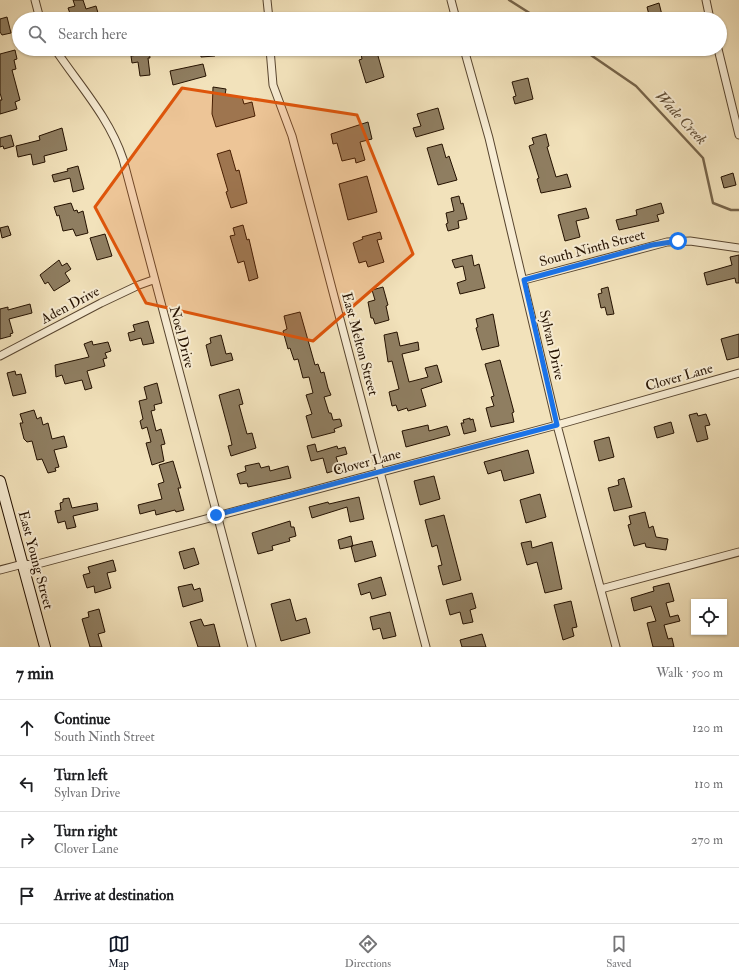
<!DOCTYPE html>
<meta charset="utf-8">
<style>
:root{--surface:#fff;--page:#f2f2f2;--text:#202124;--muted:#757577;--line:#e0e0e0;--accent:#111827}
body{margin:0;font-family:"IM FELL Double Pica",serif;background:var(--page);color:var(--text)}
.controls{position:absolute;right:12px;bottom:12px;display:grid;overflow:hidden;border-radius:0px;box-shadow:0 1px 3px #0004}
.controls button{width:36px;height:36px;display:grid;place-items:center;padding:0;border:0;border-bottom:1px solid var(--line);background:var(--surface);color:var(--text);font:20px sans-serif}
.stop{position:absolute;width:12px;height:12px;margin:-9px;border:3px solid #1a73e8;border-radius:50%;background:#fff}
.stop.end{background:#1a73e8;border-color:#fff;box-shadow:0 1px 4px #0008}
.list{margin:0;padding:0;list-style:none}
h2{display:flex;justify-content:space-between;align-items:center;height:52px;margin:0;padding:0 16px;font-size:17px}
h2 small{font-size:13px;font-weight:400;color:var(--muted)}
.list li{display:grid;grid-template-columns:26px 1fr auto;gap:12px;align-items:center;box-sizing:border-box;height:56px;padding:0 16px;border-top:1px solid var(--line)}
.list b{display:block;font-size:15px;white-space:nowrap}
.list p{margin:0;font-size:13px;white-space:nowrap;color:var(--muted)}
.list em{font-size:13px;font-style:normal;color:var(--muted)}
.icon{flex:none;width:22px;height:22px;fill:none;stroke:currentColor;stroke-width:2;stroke-linecap:round;stroke-linejoin:round}
.map{position:relative;flex:none;width:739px;height:647px;overflow:hidden}
.search{position:absolute;background:var(--surface);box-shadow:0 1px 3px #0004;left:12px;right:12px;top:12px;height:44px;display:flex;align-items:center;gap:10px;box-sizing:border-box;padding:0 14px;border-radius:22px;color:var(--muted);font-size:15px}
.sheet{height:276px;background:var(--surface)}
nav{display:flex;justify-content:space-around;align-items:center;box-sizing:border-box;height:56px;border-top:1px solid var(--line);background:var(--surface);font-size:11px;color:var(--muted)}
nav a{display:grid;justify-items:center;gap:2px}
nav .on{color:var(--accent)}
.map>svg:first-child{display:block}
</style>
<div class="map">
<svg width="739" height="647" viewBox="0 0 739 647">
<rect width="100%" height="100%" fill="#f2e2bb"/>
<filter id="stains"><feTurbulence type="fractalNoise" baseFrequency=".005" numOctaves="4"/><feColorMatrix values="0 0 0 0 .2 0 0 0 0 .09 0 0 0 0 .02 0 0 0 .5 -.17"/></filter>
<radialGradient id="worn" r=".72"><stop offset=".6" stop-color="#630" stop-opacity="0"/><stop offset="1" stop-color="#630" stop-opacity=".3"/></radialGradient>
<g fill="none" stroke-linecap="round" stroke-linejoin="round">
<path stroke="#76644a" stroke-width="2.5" d="M509,0L539,19
M582,49L636,86L703,158L713,203L731,210H739"/>
</g>
<path fill="#8f7e61" stroke="#241100" d="M73,0H83L86,9L96,6L98,13L89,15L90,19H72L68,8L75,6Z
M659,3L663,19H650L647,7Z
M7,17L11,33L2,35L0,32V19Z
M137,49H149L150,58H148L150,75L140,76L138,62L132,63L131,56L138,55Z
M200,49H214L215,56L201,57Z
M360,49H376L384,77L366,83L359,60L362,59Z
M15,50L17,59L14,60L16,69L12,70L20,100L15,102L17,109L0,114V100H2L0,93V54Z
M203,64L206,76L173,85L170,71Z
M528,78L533,99L515,104L513,97L516,96L512,82Z
M213,87L226,89L225,95L242,97L244,104L252,102L255,116L216,127L212,114Z
M438,108L444,129L416,137L413,128L421,126L417,114Z
M368,122L372,139L360,142L365,160L356,163L355,158L342,161L337,143L333,144L331,134Z
M62,128L67,150L44,156L45,162L33,165L31,154L18,157L16,146L40,140L39,136Z
M546,134L549,146L547,147L556,177L567,174L571,187L541,193L537,179L539,178L529,146L534,144L532,138Z
M11,135L14,146L4,149L3,146L0,147V138Z
M442,144L446,158L449,156L457,180L438,185L427,148Z
M230,150L236,171L239,170L247,203L231,208L226,192L228,191L217,154Z
M78,166L84,189L73,192L70,178L54,182L52,175L68,171L67,169Z
M733,173L736,185L724,188L721,177Z
M367,176L377,212L348,220L339,184Z
M459,196L461,204L463,203L467,219L458,221L459,228L448,231L446,224L448,223L446,213L454,211L451,198Z
M71,203L74,211L77,210L78,213L83,211L88,233L76,236L73,229L63,231L59,215L57,216L54,207Z
M661,203L664,213L657,215L659,221L619,230L616,220L637,215L636,210Z
M586,208L589,218L576,221L580,237L565,241L558,215Z
M243,225L247,240L249,239L258,278L249,281L244,261L238,263L230,236L235,235L233,228Z
M8,226L11,235L2,238L0,228Z
M380,232L382,239L377,240L384,262L368,267L366,261L359,263L353,243L363,239L362,237Z
M105,234L112,256L97,260L90,238Z
M472,255L474,266L479,264L485,288L460,294L457,283L466,280L463,266L455,268L452,260Z
M739,255V283H736L735,278L707,285L704,273L732,265L730,257Z
M59,260L62,266L67,263L71,269L65,273L70,281L54,291L48,282L45,284L40,275Z
M383,287L388,305L386,306L389,320L375,324L373,318H371L368,302L375,300L372,290Z
M608,287L614,314L607,315L605,307L601,308L598,294L602,293L601,289Z
M30,304L32,313L9,319L13,333L10,334L11,336L0,339V309L8,307V310Z
M300,312L315,365L318,364L321,373L324,372L328,388L331,395L324,397L329,413H331L333,420L340,419L342,426L334,429L335,432L312,438L306,416L312,414L306,395L313,393L309,377L303,378L298,359L294,360L290,348L288,349L283,331L287,329L284,316Z
M493,314L499,346L482,350L476,328L478,327L476,319Z
M148,321L154,343L143,345L141,338L130,341L128,333L135,331L133,325Z
M397,332L400,346L418,342L419,350L402,354L409,382L428,377L425,368L437,365L442,382L421,389L426,406L408,411L407,408L398,411L396,405L392,406L389,392L399,389L392,361L388,362L384,335Z
M739,334V357L727,360L721,339Z
M221,335L226,354L231,353L233,360L211,366L206,345L211,343L210,338Z
M92,341L93,345L108,342L111,351L105,353L107,358L103,359L105,366L87,371L92,388L85,390L82,380L65,384L62,375L56,377L55,365L89,357L84,344Z
M500,360L514,412L512,413L514,422L491,427L486,408L494,406L491,397L494,396L485,364Z
M15,371L16,375L21,374L26,393L13,396L7,373Z
M157,383L162,403L154,405L155,410L151,411L156,431L161,429L165,444L161,445L164,461L152,465L146,443L151,442L147,427L142,429L140,421L143,419L139,401L147,399L144,387Z
M239,389L243,404L239,405L247,434L252,433L256,448L231,456L228,446L232,445L230,436L219,395Z
M34,410L37,419L41,417L43,425L48,423L52,439L64,436L67,447L54,450L59,467L55,468L56,471L48,473L42,459L37,460L32,441L27,442L24,439L20,423H23L20,414Z
M697,413L698,416L706,414L710,425L705,426L708,439L697,442L689,415Z
M470,418V420L473,419L476,431L464,434L461,423H464L463,420Z
M671,422L674,433L657,438L654,427Z
M428,425L429,431L447,426L450,435L406,447L402,431Z
M609,437L614,457L599,461L594,441Z
M315,444L317,452L337,446L338,449L345,447L347,454L336,457L340,469L327,473L323,458L311,461L307,446Z
M528,450L534,473L504,481L501,470L488,474L484,462Z
M173,461L181,488H178L184,510L176,512L175,510L156,515L155,510L140,514L138,505L162,499L158,484L164,482L159,465Z
M259,463L261,468L269,466L270,471L288,466L291,478L248,487L247,483L240,484L237,474L246,471L245,466Z
M434,476L440,499L420,505L414,481Z
M624,478L632,507L614,511L608,488L619,485L618,480Z
M540,494L546,517L526,523L520,500Z
M359,497L364,519L350,522L347,507L312,518L309,507L328,502L329,504Z
M69,498L72,508L97,503L98,510L73,516L76,527L67,529L65,521L58,523L55,511L61,510L60,503L63,502V499Z
M645,512L649,528L653,526L656,537L668,539L666,550L646,547L645,543L634,546L628,525L631,524L629,516Z
M444,515L461,580L443,585L438,566L442,565L437,545L432,547L425,520Z
M290,521L291,527H294L296,536L289,538L290,541L272,546L273,550L258,554L252,533Z
M351,536L353,546L340,549L338,540Z
M372,541L376,556L355,562L351,546Z
M531,541L532,548L552,542L562,589L545,593L537,562L527,565L521,543Z
M194,548L199,564L184,569L179,552Z
M113,560L116,571L107,573L111,588L95,593L94,586L87,588L83,575L90,573L88,567Z
M381,577L386,595L372,599L370,592L361,595L358,584Z
M669,583L674,601L666,603L670,617L678,615L680,621L664,625L668,639L672,638L674,647H653L647,623L656,621L651,606L634,611L631,598L654,591L653,587Z
M192,584L194,590L200,588L203,601L183,607L178,587Z
M472,593L476,608L470,610L473,622L463,624L460,612L450,615L446,600Z
M290,599L296,621L306,618L310,633L281,641L271,604Z
M571,601L577,627L572,628L574,636L563,640L554,605Z
M99,609L105,632L98,634L102,647H90L82,619L89,617L88,612Z
M390,612L396,636L383,639L380,628L373,630L370,617Z
M201,619L204,626L214,624L220,647H198L190,622Z
M482,634L486,647H462L460,640Z"/>
<g fill="none" stroke-linecap="round" stroke-linejoin="round">
<g stroke="#58452f" stroke-width="9">
<path id="street" d="M35,0L40,19
M267,0L269,19
M451,0L456,19
M706,0L710,19
M55,49C79,85 109,117 123,159L252,647
M270,49L273,85L292,136L426,647
M464,49L489,138L557,425L616,647
M718,49L739,135
M524,280L667,242L690,241L739,248
M0,356L101,303L139,285L153,280
M0,570L23,564L34,565L557,425L739,373
M601,589L739,552"/>
</g>
<g stroke="#241100" stroke-width="12">
<path id="secondary" d="M0,481L45,647"/>
</g>
<use href="#street" stroke="#f7ecd3" stroke-width="7"/>
<use href="#secondary" stroke="#f7ecd3" stroke-width="10"/>
</g>
<g fill="none" stroke-linecap="round" stroke-linejoin="round">
<path stroke="#1a73e8" stroke-width="5" d="M216,515L557,425L524,280L652,245L678,241"/>
</g>
<path fill="#de550b" fill-opacity="0.2" stroke="#de550b" stroke-width="3" stroke-linejoin="round" d="M182,88L357,115L413,254L313,341L146,303L95,207Z"/>
<g text-anchor="middle" dominant-baseline="central" stroke-width="4" stroke-linejoin="round" paint-order="stroke">
<g font-size="14" fill="#241100" stroke="#f7ecd3">
<text transform="translate(592 248) rotate(-15)">South Ninth Street</text>
<text transform="translate(70 305) rotate(-28)">Aden Drive</text>
<text transform="translate(182 337) rotate(75)">Noel Drive</text>
<text transform="translate(360 344) rotate(75)">East Melton Street</text>
<text transform="translate(552 345) rotate(77)">Sylvan Drive</text>
<text transform="translate(679 377) rotate(-16)">Clover Lane</text>
<text transform="translate(367 462) rotate(-15)">Clover Lane</text>
<text transform="translate(36 560) rotate(75)">East Young Street</text>
</g>
<g font-size="15" font-style="italic" fill="#614f37" stroke="#f7ecd3">
<text transform="translate(681 118) rotate(47)">Wade Creek</text>
</g>
</g>
<rect width="100%" height="100%" filter="url(#stains)"/>
<rect width="100%" height="100%" fill="url(#worn)"/>
</svg>
<div class="controls">
<button><svg class="icon" aria-label="locate" viewBox="0 0 24 24"><circle cx="12" cy="12" r="6"/><path d="M12 2v4M12 18v4M2 12h4M18 12h4"/></svg></button>
</div>
<div class="stop" style="left:678px;top:241px"></div>
<div class="stop end" style="left:216px;top:515px"></div>
<div class="search"><svg class="icon" aria-label="search" viewBox="0 0 24 24"><circle cx="10" cy="10" r="6"/><path d="M15 15l6 6"/></svg>Search here</div>
</div>
<section class="sheet">
<h2>7 min<small>Walk · 500 m</small></h2>
<ul class="list">
<li><svg class="icon" aria-label="ahead" viewBox="0 0 24 24"><path d="M12 20V5M6 11l6-6 6 6"/></svg><div><b>Continue</b><p>South Ninth Street</p></div><em>120 m</em></li>
<li><svg class="icon" aria-label="left" viewBox="0 0 24 24"><path d="M17 20v-9H6M10 6l-5 5 5 5"/></svg><div><b>Turn left</b><p>Sylvan Drive</p></div><em>110 m</em></li>
<li><svg class="icon" aria-label="right" viewBox="0 0 24 24"><path d="M7 20v-9h11M14 6l5 5-5 5"/></svg><div><b>Turn right</b><p>Clover Lane</p></div><em>270 m</em></li>
<li><svg class="icon" aria-label="arrive" viewBox="0 0 24 24"><path d="M6 21V4h12l-3 4 3 4H6"/></svg><div><b>Arrive at destination</b></div></li>
</ul>
</section>
<nav>
<a class="on"><svg class="icon" aria-label="map" viewBox="0 0 24 24"><path d="M3 6l6-2 6 2 6-2v14l-6 2-6-2-6 2zM9 4v14M15 6v14"/></svg>Map</a>
<a><svg class="icon" aria-label="directions" viewBox="0 0 24 24"><path d="M12 3l9 9-9 9-9-9zM9 14v-3h6M13 9l2 2-2 2"/></svg>Directions</a>
<a><svg class="icon" aria-label="saved" viewBox="0 0 24 24"><path d="M7 4h10v16l-5-4-5 4z"/></svg>Saved</a>
</nav>
